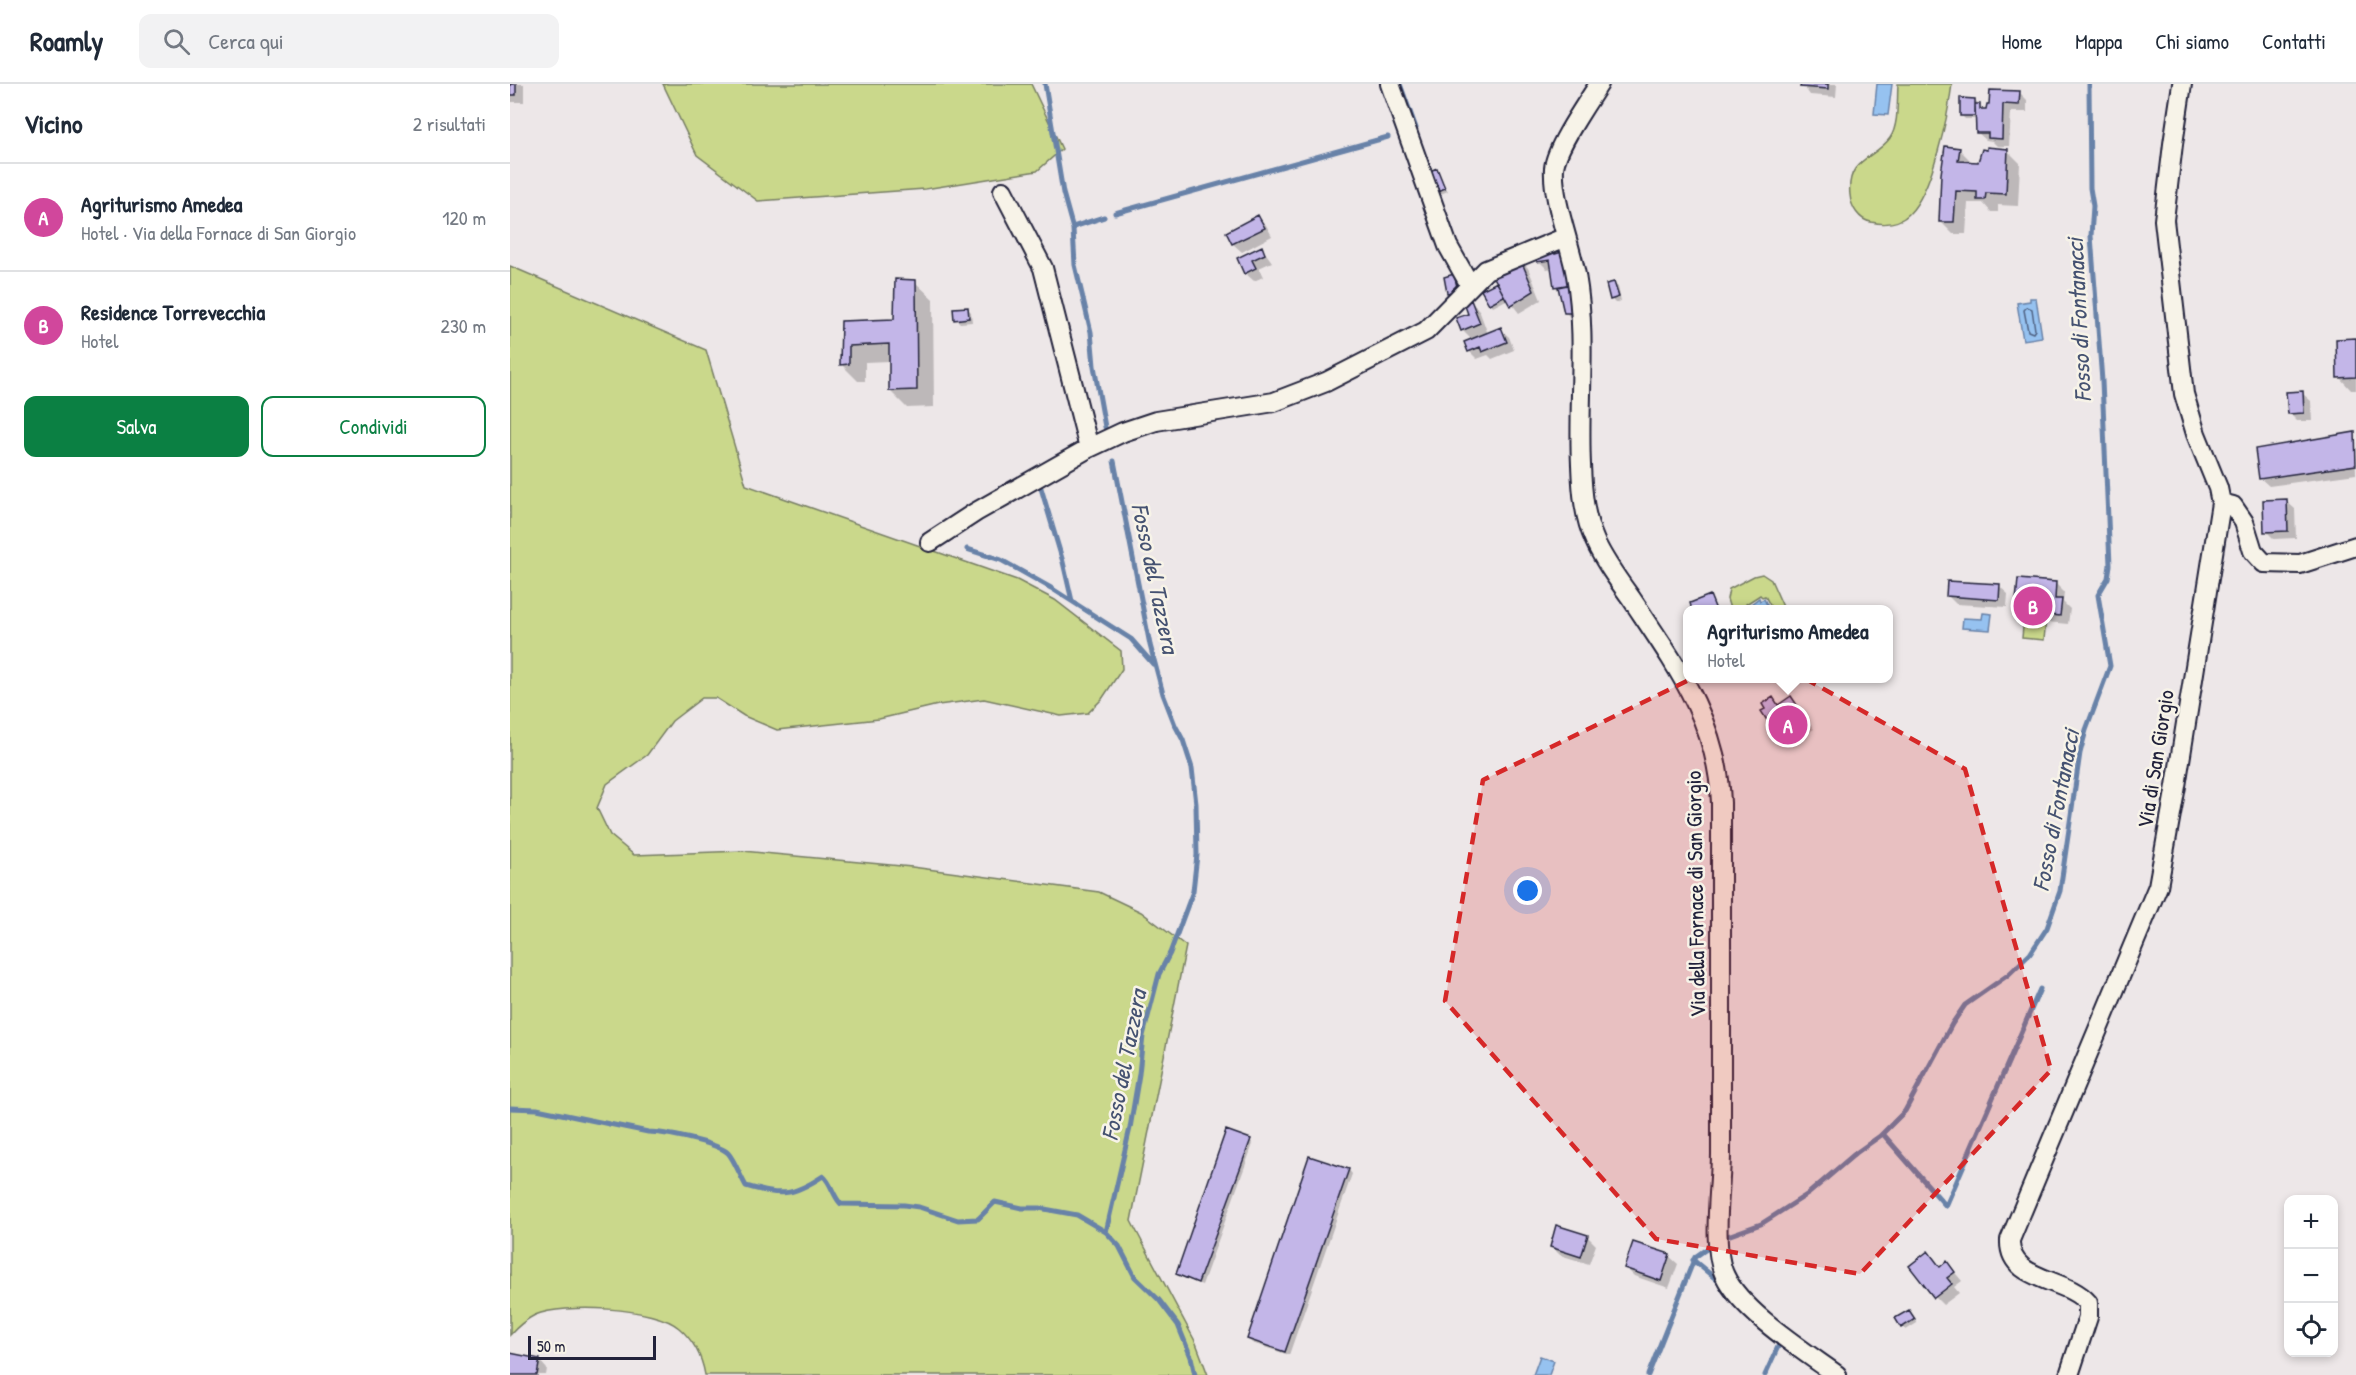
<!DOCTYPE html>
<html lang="it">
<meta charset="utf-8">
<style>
:root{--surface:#fff;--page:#f2f2f3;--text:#1f2937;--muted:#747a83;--line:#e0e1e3;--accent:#0b8043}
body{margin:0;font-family:"Patrick Hand",sans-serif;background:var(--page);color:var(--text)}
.controls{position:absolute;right:18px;bottom:18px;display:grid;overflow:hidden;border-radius:12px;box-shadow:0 3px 9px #0003}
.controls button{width:54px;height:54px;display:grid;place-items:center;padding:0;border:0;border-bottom:2px solid var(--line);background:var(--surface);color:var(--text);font:30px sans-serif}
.scale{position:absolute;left:18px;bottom:15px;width:128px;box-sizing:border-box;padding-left:6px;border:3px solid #22223b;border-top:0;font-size:16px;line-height:21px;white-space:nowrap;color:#22223b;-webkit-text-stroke:4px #f7f3e8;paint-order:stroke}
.you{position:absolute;left:1018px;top:807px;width:21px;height:21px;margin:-15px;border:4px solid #fff;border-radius:50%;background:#1a73e8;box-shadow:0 0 0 9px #1a73e833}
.badge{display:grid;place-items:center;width:39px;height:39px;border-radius:50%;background:var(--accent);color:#fff;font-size:20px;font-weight:700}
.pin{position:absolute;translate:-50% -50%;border:3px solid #fff;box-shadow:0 2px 6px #0006}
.popup{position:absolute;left:1173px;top:521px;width:210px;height:78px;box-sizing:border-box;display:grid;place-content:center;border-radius:12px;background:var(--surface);filter:drop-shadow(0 2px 4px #0005);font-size:20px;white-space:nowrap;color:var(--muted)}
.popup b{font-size:22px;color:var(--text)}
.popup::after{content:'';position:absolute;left:50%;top:100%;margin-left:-12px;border:12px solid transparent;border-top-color:var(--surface)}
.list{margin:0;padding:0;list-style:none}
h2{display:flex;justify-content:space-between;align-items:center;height:78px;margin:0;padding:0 24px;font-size:26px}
h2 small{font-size:20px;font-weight:400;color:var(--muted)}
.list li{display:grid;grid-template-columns:39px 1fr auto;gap:18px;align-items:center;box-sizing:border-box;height:108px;padding:0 24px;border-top:2px solid var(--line)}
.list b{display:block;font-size:22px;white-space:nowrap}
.list p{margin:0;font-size:20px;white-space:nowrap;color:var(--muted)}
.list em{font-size:20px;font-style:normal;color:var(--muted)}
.actions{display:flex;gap:12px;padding:18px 24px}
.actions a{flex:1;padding:14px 0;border:2px solid var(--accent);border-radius:12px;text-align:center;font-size:21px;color:var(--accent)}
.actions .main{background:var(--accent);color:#fff}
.icon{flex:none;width:33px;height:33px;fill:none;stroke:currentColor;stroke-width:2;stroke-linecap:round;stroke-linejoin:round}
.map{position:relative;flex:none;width:1846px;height:1291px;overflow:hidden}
header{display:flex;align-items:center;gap:36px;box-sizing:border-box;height:84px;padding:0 30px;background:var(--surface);border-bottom:2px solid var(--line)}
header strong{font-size:28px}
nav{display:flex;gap:33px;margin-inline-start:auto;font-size:21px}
.search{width:420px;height:54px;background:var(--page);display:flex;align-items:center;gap:15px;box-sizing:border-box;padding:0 21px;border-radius:12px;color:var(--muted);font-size:22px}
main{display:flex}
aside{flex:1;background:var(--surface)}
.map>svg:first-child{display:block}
</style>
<header>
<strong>Roamly</strong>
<div class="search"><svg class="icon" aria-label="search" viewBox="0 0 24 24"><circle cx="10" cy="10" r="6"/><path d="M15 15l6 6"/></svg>Cerca qui</div>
<nav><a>Home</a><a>Mappa</a><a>Chi siamo</a><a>Contatti</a></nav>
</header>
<main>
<aside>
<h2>Vicino<small>2 risultati</small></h2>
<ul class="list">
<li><span class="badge" style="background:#d1479c">A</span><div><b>Agriturismo Amedea</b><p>Hotel · Via della Fornace di San Giorgio</p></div><em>120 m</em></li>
<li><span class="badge" style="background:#d1479c">B</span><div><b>Residence Torrevecchia</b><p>Hotel</p></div><em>230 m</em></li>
</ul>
<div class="actions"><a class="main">Salva</a><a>Condividi</a></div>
</aside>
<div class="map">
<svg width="1846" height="1291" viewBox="0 0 1846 1291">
<rect width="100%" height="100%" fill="#ede7e8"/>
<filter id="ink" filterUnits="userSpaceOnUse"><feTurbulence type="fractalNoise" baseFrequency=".0167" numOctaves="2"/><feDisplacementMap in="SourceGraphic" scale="12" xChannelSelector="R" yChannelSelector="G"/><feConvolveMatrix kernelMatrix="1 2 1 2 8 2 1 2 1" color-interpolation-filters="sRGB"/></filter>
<g filter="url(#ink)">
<path fill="#cad88b" stroke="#767d63" stroke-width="1.5" d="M153,0H521L552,65L527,87L415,105L248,117L187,71Z
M1388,0H1442C1438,32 1422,108 1399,130C1389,140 1374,141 1361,138C1349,136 1341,123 1340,111C1336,74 1365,75 1380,54C1389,41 1387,16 1388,0Z
M0,182L196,266L236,401L507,496L545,516L611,567L612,585L592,615L578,629L551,632L474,615L428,621L369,635L267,646L234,632L206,614H192L162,637L137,671L97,700L87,724L100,751L124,771L233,767L402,783L589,808L631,828L676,862L621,1137L686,1259L698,1291H195C192,1273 183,1256 169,1244C146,1223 53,1219 25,1231C15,1236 7,1243 0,1251Z
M1252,490L1261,496L1274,525H1262L1255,512L1252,513L1250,511L1236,520L1239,525H1220L1217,515L1219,505L1244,492Z
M1514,532L1536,534L1534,556L1512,554Z"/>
<path fill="#96c2f0" stroke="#6882a8" stroke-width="1.5" d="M1367,0H1382L1378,31L1364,30Z
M1520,214H1526L1532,253L1513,256L1507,219L1520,217Z
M1249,514L1250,517L1254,515L1259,525H1242L1240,521Z
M1473,529L1482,530L1480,546L1452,544L1453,534L1472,535Z
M1030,1272L1044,1277L1039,1291H1023Z"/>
<path fill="#0003" d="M0,0H14V18H0Z
M1292,0H1327L1326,13L1300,11Z
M1509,8L1517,16V28H1501L1499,62H1487L1482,57L1476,56L1467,48V35H1455L1451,31L1465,16L1474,26H1478L1481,21Z
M1449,65L1462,78L1469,80L1497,66L1510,79L1508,122L1488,121V128H1481L1473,119H1458L1456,150H1443L1430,137Z
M926,86L938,107L928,111L925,108Z
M748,133L756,141L762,152L732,168L723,160L718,149Z
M752,164L762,178L749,184L753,193L744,197L735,189L729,174Z
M1043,166L1059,178L1064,237L1056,229L1051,208L1046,203L1043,184L1037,185L1029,177Z
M1010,176L1018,184L1031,216L1009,229L998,215L983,223L980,219L989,199Z
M405,198L423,215L424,323L397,324L380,307V277L355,278V297H348L331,280L332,238L386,237Z
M1104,200L1108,203L1111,217L1105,219L1101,215Z
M961,218L969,226L978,250L990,245L999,253L1004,266L982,275L978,271L967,275L959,267L962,256L952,246L960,231Z
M458,225L461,228L462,238L450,239L446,235Z
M1846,256V306H1841L1829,293Z
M1792,309L1801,317L1802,337H1787L1779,329Z
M1845,350L1846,390L1759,402L1750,394Z
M1776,417L1785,425L1786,454L1764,455L1756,447Z
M1545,499L1554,508L1553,518L1560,525L1558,540L1515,536L1507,528Z
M1489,502L1498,510L1497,523L1446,520L1438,512Z
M1281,614L1304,645L1278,662L1270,654L1263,615L1270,622Z
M740,1056L743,1060L692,1201L671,1193L668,1189Z
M839,1086L842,1090L779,1271L742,1259L738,1255Z
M1077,1152L1086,1161L1079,1180L1050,1171L1041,1162Z
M1418,1169L1431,1184L1437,1179L1452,1197L1444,1203L1449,1209L1433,1221L1425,1213Z
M1159,1172L1168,1180L1159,1204L1124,1192L1116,1184Z
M1402,1231L1407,1239L1396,1246L1392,1243Z
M29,1276L37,1285L36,1291H0V1277Z"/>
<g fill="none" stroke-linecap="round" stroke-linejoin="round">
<path stroke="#506283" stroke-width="1.5" d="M1517,223L1522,225L1525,246L1523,249L1518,247L1514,226Z"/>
<path stroke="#6882a8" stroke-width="5" d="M535,0L553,109L563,145L565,181L581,248L584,282L595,343
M890,0L906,44
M605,129L878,53
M563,143L594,133
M531,404L553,478L562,517
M457,465L491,476L541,504L621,555L643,580
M0,1024L27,1025L138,1048C153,1048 208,1059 218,1069C224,1075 231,1094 236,1102C271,1112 281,1113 313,1092C321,1098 323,1112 331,1120L394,1121L409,1123L448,1136L468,1135L485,1118L512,1124H529L567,1131L596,1148L609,1162L625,1193L649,1216L668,1241L681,1273L685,1291
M1373,1050L1436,1122L1530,905
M596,1148L620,1044L629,990L633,952L649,890L660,869L683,807L687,771L686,720L682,684L673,656L665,641L653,610L640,561L604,377
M1212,1154L1251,1140L1298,1110L1346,1069L1370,1052L1395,1027L1442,940L1455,921L1498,891L1520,870L1537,844L1550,807L1570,669L1576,646L1600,582L1588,511L1598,494L1600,481L1592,297L1581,152L1583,122L1580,104L1579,0
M1183,1176L1212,1200
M1138,1291L1185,1173L1205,1159
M1255,1291L1271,1256"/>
</g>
<path fill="#c3b6e8" stroke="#22223b" stroke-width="1.5" d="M0,0H6V11H0Z
M1291,0H1318V5L1290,3Z
M1480,6L1510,7L1509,21L1493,20L1492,55L1478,54V49H1466L1465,20H1470V25H1476L1477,20H1479Z
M1450,14L1465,15V32H1450Z
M1435,62L1450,64L1448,77L1468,78L1472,65L1477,66V63L1498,65L1496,110L1476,109L1475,116H1467V108L1446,107L1444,138H1429L1431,90Z
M927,84L935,104L924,109L915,89Z
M748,131L755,144L722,160L716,148Z
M752,162L755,170L742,176L746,184L734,190L727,174Z
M1043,164L1045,170L1052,168L1062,200L1044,203L1040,176L1027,178L1025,169Z
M1010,174L1024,207L1000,222L981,188Z
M944,190L948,207L937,209L934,193Z
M385,195L406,196L407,306L379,307V260L339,262V280L330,281L331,237L384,235Z
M987,198L994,212L979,220L971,206Z
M1104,198L1109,213L1100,216L1096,200Z
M1062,200L1065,229H1054L1048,203Z
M961,216L970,239L951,247L946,234L958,230L954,219Z
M458,223L459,234L444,236L443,224Z
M991,243L997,258L972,268L970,263L958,268L954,258Z
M1846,254V293L1827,294L1826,255Z
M1793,307L1794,329L1778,330L1776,308Z
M1845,348L1846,381L1749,395L1745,365Z
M1777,415L1778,447L1754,448L1753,416Z
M1508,495L1546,498L1545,515H1552L1550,532L1505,528Z
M1437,497L1490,500L1489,516L1436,512Z
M1200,511L1206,526H1182L1180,519Z
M1281,612L1297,636L1269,655L1251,627L1255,625L1252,620L1263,613L1268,621Z
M716,1046L741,1055L688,1199L666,1190Z
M799,1072L839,1085L775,1268L737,1255Z
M1046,1141L1078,1151L1071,1173L1040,1163Z
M1123,1158L1160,1170L1151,1197L1114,1184Z
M1418,1167L1430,1183L1437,1177L1445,1188L1437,1194L1442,1200L1424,1214L1399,1182Z
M1399,1226L1405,1235L1391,1244L1385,1234Z
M0,1269L30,1275L27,1291H0Z"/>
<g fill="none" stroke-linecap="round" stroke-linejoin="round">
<g stroke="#22223b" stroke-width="22">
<path id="street" d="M880,0L938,162L960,201
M1089,0C1077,19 1046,63 1044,84C1042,115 1060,159 1066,191C1077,253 1068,318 1071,381C1072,407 1074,433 1085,457C1094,477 1108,496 1121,514C1165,580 1208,637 1211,719C1211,836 1211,953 1211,1070C1211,1103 1201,1164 1215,1192C1232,1228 1294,1267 1327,1291
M493,107L533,184L579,364
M1711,419L1723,422L1734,438L1743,467L1754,479L1790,480L1846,462
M420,458L466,428L579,364L613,348L646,337L764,318L816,298L916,247L976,186L1056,153
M1559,1291L1578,1233V1219C1557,1193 1498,1198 1500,1156L1648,802L1666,702L1711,419L1708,404L1686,350L1674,310L1654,136L1663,60L1672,0"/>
</g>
<use href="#street" stroke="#f7f3e8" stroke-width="18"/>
</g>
</g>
<path fill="#d62828" fill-opacity="0.2" stroke="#d62828" stroke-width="4.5" stroke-dasharray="12 8" stroke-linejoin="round" d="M1243,565L1455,685L1541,986L1350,1190L1146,1155L935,917L973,696Z"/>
<g text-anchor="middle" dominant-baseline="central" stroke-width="5" stroke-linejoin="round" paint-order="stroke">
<g font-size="22" fill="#22223b" stroke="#f7f3e8">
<text transform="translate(1645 675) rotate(-81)">Via di San Giorgio</text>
<text transform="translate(1185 810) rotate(-91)">Via della Fornace di San Giorgio</text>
</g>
<g font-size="24" font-style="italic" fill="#455271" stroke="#f7f3e8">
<text transform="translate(1568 236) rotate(-93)">Fosso di Fontanacci</text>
<text transform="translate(646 494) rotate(78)">Fosso del Tazzera</text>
<text transform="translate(1545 726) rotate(-79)">Fosso di Fontanacci</text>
<text transform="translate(613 981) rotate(-79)">Fosso del Tazzera</text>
</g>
</g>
</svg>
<div class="controls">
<button>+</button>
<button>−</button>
<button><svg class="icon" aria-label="locate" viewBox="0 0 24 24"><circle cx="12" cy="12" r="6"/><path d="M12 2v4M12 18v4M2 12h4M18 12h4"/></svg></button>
</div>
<div class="scale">50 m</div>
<div class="you"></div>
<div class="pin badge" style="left:1278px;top:641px;background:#d1479c">A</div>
<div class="popup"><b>Agriturismo Amedea</b>Hotel</div>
<div class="pin badge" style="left:1523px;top:522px;background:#d1479c">B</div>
</div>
</main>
